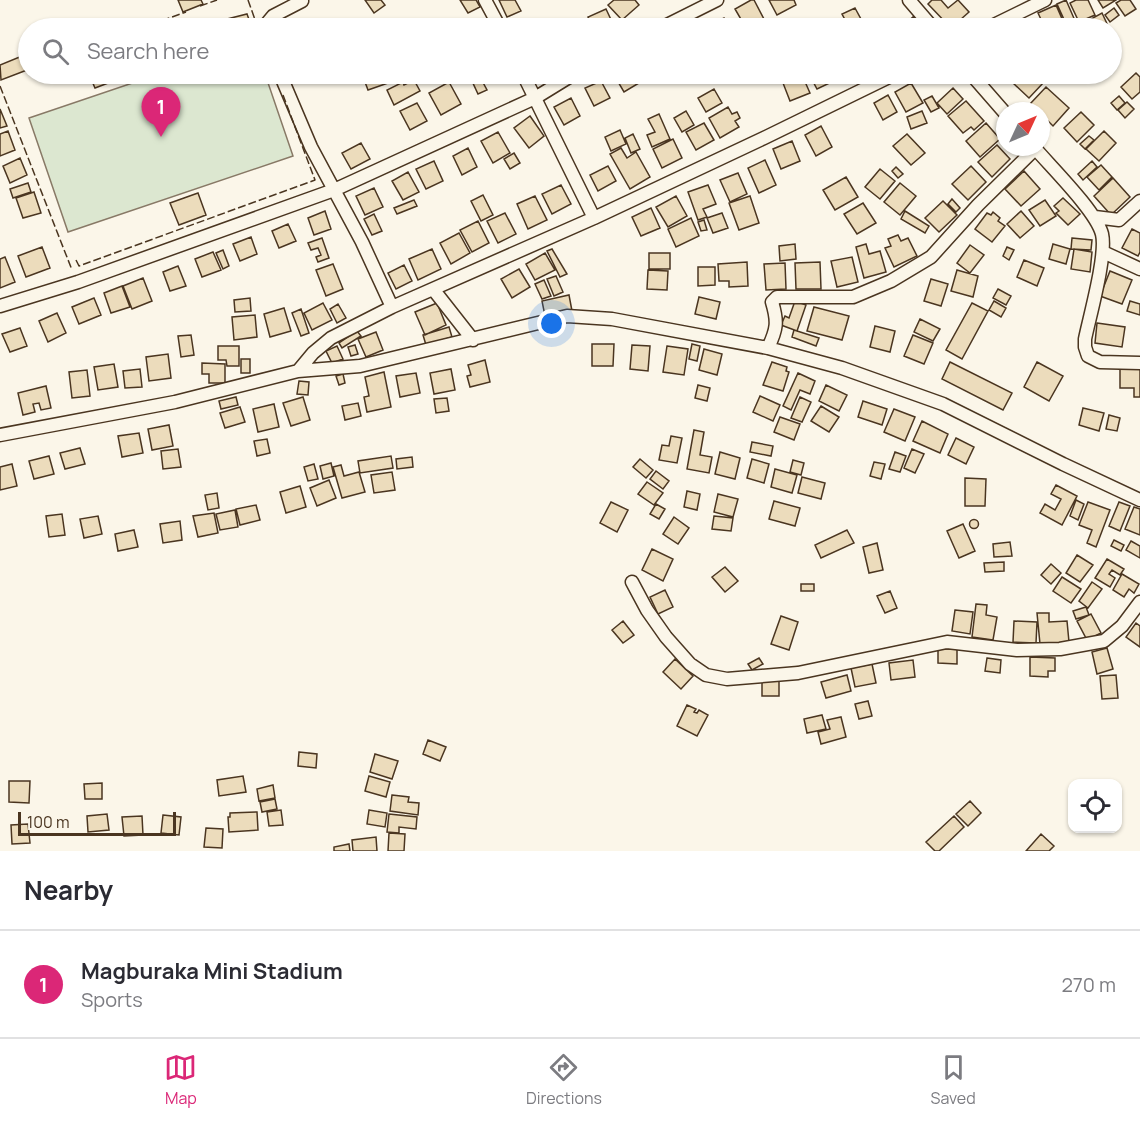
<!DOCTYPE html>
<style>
:root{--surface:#fff;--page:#f7f7f7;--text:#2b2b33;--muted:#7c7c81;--line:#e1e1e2;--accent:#db2777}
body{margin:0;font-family:Manrope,sans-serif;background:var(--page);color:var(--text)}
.controls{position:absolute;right:18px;bottom:18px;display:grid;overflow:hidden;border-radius:12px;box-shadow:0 2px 4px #0004}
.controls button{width:54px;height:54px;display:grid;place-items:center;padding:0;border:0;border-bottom:2px solid var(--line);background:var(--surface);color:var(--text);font:30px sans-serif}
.compass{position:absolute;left:996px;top:102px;width:54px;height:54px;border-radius:50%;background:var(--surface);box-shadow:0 2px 4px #0004;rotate:46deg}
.scale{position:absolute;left:18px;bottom:15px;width:158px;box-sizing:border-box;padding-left:6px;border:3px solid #4a3520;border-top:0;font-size:16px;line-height:21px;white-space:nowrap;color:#4a3520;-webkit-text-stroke:4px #fbf6e9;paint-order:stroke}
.you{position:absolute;left:552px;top:324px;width:21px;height:21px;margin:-15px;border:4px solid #fff;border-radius:50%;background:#1a73e8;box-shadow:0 0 0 9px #1a73e833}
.badge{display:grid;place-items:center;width:39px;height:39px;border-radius:50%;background:var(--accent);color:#fff;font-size:20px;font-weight:700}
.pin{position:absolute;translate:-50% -50px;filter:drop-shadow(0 2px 3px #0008)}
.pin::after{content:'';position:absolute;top:32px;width:21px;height:18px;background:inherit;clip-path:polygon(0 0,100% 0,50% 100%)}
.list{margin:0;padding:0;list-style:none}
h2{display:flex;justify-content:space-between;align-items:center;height:78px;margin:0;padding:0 24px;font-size:26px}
h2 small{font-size:20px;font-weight:400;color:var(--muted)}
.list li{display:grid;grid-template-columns:39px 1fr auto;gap:18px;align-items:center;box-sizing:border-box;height:108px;padding:0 24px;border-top:2px solid var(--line)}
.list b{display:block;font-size:22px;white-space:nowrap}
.list p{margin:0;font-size:20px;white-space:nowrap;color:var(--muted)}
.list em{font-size:20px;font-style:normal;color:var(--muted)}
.icon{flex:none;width:33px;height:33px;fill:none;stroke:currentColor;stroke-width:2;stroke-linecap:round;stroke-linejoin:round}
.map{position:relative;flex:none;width:1140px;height:851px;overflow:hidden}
.search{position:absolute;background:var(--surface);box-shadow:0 2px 4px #0004;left:18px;right:18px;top:18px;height:66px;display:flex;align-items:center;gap:15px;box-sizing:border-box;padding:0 21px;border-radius:33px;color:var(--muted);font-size:22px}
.sheet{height:186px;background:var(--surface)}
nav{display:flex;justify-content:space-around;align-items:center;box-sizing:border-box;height:84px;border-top:2px solid var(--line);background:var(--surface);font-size:16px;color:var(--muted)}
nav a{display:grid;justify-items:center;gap:3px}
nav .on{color:var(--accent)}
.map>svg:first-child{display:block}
</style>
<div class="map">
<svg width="1140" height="851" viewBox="0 0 1140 851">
<rect width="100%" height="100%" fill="#fbf6e9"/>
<path fill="#dce7d0" stroke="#887966" stroke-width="1.5" d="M159,74H265L293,156L68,232L29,118Z"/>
<path fill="#ecdcbc" stroke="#4a3520" stroke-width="1.5" d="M178,0H201L203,4L183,12Z
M365,0H381L385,5L374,13Z
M460,0H476L480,7L468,13Z
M499,0H515L521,11L507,17Z
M614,0H635L639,5L622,20L608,5Z
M751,0H754L765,21L751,28H746L735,9Z
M769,0H794L796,5L777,15Z
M932,0H941L948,8L958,0L969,12L951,28L928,4Z
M1066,0L1076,23L1067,26L1057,4Z
M1076,0H1088L1095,15L1079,22L1070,3Z
M1098,0H1116L1103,8Z
M1121,0H1130L1136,9L1125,16L1116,3Z
M1056,5L1066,28H1045L1038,13Z
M855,8L862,21L849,27L842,14Z
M1114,8L1119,15L1110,22L1105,15Z
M606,9L613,24L605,28H594L588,17Z
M1102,13L1109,28H1096L1091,19Z
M247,14L251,25L239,28H221L219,21Z
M914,16L924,27L922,28H909L905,24Z
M724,18L730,28H708L707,27Z
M570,20L575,28H555Z
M835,20L839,28H821Z
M869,21L874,28H857Z
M22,56L27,70L1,80L0,65Z
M1136,73L1140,77V92L1132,99L1121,87Z
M89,74H123L124,77L95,88Z
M362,74H385L388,83L368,90Z
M496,74H516L500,82Z
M617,74H640L644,80L624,92L614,75Z
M809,74H833L836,80L817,89Z
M1022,74H1035L1044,82L1029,98L1013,83Z
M802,75L810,93L790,101L783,83Z
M480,77L487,90L478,94L472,81Z
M414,80L420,91L394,105L387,90L403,82L404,85Z
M601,81L610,98L594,106L585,88Z
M449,82L461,104L441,115L429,93Z
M911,83L923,103L906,112L895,92Z
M1046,87L1069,108L1053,126L1041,114V111H1037L1030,104Z
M953,88L963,99L947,114L937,103Z
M714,89L722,103L706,112L698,98Z
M888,95L897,112L883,120L874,103Z
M932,96L939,108L931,112L924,100Z
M1119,96L1125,103L1117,110L1111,103Z
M571,98L580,116L564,125L554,107Z
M966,101L984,121L974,130L971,127L963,133L948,116Z
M1127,102L1134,109L1125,118L1118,110Z
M417,103L427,121L410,130L400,111Z
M728,107L732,114L737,112L740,118L735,121L739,127L720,138L709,118Z
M0,109L7,126L0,128Z
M686,111L694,125L682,132L674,118Z
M922,111L927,123L911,129L907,117Z
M1081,112L1094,125L1077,142L1064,128Z
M659,114L670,139L652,147L647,135L655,132L648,119Z
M530,116L544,136L529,148L514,128Z
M704,123L714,140L696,150L686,132Z
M986,123L1000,139L980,157L966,141Z
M821,126L832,147L816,156L805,135Z
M620,130L626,144L611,151L605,137Z
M8,131L15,150L0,156V134Z
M1104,131L1116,143L1099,161L1086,149Z
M498,132L510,153L493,163L481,141Z
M633,134L640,149L631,153L625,138Z
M907,134L925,153L911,165L893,146Z
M1089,136L1094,140L1085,149L1080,144Z
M673,139L682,158L662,168L653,149Z
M792,141L800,161L781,169L773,149Z
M361,143L370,159L351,169L342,153Z
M997,145L1010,159L992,177L978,162Z
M468,148L477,167L462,175L453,156Z
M621,148L627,158L636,152L650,177L630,189L610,154Z
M514,153L520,163L510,169L504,159Z
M20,158L27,175L10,183L3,166Z
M765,160L776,185L759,193L748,168Z
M434,161L443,181L426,189L416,169Z
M1092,161L1097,167L1083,180L1078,174Z
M1101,165L1112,177L1099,190L1087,177Z
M608,166L616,181L598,191L590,175Z
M971,166L986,182L968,200L952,184Z
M896,167L903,174L898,178L892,171Z
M880,169L895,181L880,199L865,187Z
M1024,171L1040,189L1021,206L1005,189Z
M408,172L419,192L403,200L392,181Z
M738,173L747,194L730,202L720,180Z
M846,177L858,197L835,210L823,190Z
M1113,178L1130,197L1111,215L1094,196Z
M28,183L31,192L13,198L10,189Z
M900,183L916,196L900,215L884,202Z
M561,185L571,204L552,214L542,194Z
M708,185L716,204L703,209L707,217L698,220L688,192Z
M374,188L383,207L365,215L356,196Z
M34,192L41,213L23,218L16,198Z
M198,193L206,215L179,225L170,203Z
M483,195L493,215L481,221L471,201Z
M535,196L547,220L528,229L517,204Z
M676,196L687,216L668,227L656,207Z
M750,196L759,223L739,230L729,203Z
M1063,198L1080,214L1068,225L1056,213L1059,211L1054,206Z
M952,199L960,208L956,212L948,204Z
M414,200L417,206L397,214L394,208Z
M1045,200L1056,216L1040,226L1029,210Z
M943,201L957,215L939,232L925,218Z
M863,203L876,223L857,234L844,214Z
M651,208L660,228L641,236L632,217Z
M325,211L331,229L314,235L308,218Z
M905,211L929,226L925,233L901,219Z
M1021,211L1034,226L1020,238L1007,224Z
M993,212L1000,218L998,221L1005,226L992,242L975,229L987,213L991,215Z
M505,213L516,234L498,243L487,221Z
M722,213L728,228L713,233L707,218Z
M374,214L382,231L372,235L364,219Z
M691,218L699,236L676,247L668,229Z
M704,220L707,230L701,231L698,222Z
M478,221L489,243L472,252L460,230Z
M288,224L296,241L279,248L272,231Z
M1132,229L1140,233V252L1138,256L1122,248Z
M459,233L470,253L451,264L440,243Z
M898,235L901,241L908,238L917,256L894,267L885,248L891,246L888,239Z
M251,237L257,254L240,261L233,244Z
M322,238L329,258L318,262L316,257L321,255L318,248L311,250L308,243Z
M1072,238L1092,240L1091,250L1071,249Z
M795,244L796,259L780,261L779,246Z
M866,244L869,254L880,251L886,272L864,278L856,247Z
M1053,244L1070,249L1066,264L1049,259Z
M970,245L984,255L970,273L957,263Z
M42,247L50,268L26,277L18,256Z
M1007,247L1014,250L1009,260L1003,256Z
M432,249L441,269L418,280L409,259Z
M552,249L567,274L560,277L547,251Z
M1074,249L1092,252L1090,272L1071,269Z
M223,250L229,266L223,269L216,253Z
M213,252L221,270L202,277L195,259Z
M545,253L555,270L535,280L526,264Z
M649,253H670V269H649Z
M5,257L15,282L0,288V259Z
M852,257L858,282L837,287L831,261Z
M1024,260L1044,268L1037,286L1017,277Z
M747,262L748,286L729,287V281H719L718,264Z
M820,262L821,289H796L795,263Z
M785,263L786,289L766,290L764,264Z
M333,264L343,289L326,296L316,270Z
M404,265L412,281L396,289L388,273Z
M178,266L186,286L170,291L163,272Z
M698,267H715V285L698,286Z
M519,269L530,287L512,298L501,279Z
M648,270L668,271L667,290L647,289Z
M957,270L978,276L973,297L951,291Z
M1110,271L1132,280L1122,304L1100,296Z
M556,276L563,292L554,296L547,279Z
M143,278L152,301L132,309L123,286Z
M931,279L948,284L941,306L924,301Z
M544,280L551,296L542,299L535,284Z
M122,286L130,307L111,313L104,293Z
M998,289L1011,296L1006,305L993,298Z
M569,295L572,311L545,316L542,301Z
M699,297L720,302L716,319L695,314Z
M94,298L101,315L79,324L72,307Z
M250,298L251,311L235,312L234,300Z
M795,301L806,305L797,331L781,325L785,316L789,318Z
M994,301L1006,308L1001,317L989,310Z
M1130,301L1140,304V315L1127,311Z
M323,303L332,320L312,330L304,313Z
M437,303L446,325L425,335L415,312Z
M972,303L988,311L962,359L946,350Z
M338,304L346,318L337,323L330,309Z
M814,307L849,316L842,340L807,331Z
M284,308L291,331L270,337L264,314Z
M301,309L309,333L301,336L292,313Z
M57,313L66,333L48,342L39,321Z
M255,315L257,337L234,340L232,317Z
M920,319L940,329L933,341L914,332Z
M1097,323L1125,327L1122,347L1095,343Z
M875,326L895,331L890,352L870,347Z
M449,327L452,337L426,345L423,335Z
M20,328L27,346L10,352L2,334Z
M794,330L819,338L816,346L792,337Z
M357,331L361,336L342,348L339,343Z
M376,332L383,350L366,357L358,339Z
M191,335L194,355L181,357L178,336Z
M913,335L933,343L924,364L904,356Z
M592,344H614L613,366H592Z
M692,344L700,346L697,361L689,359Z
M355,345L358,354L351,356L348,347Z
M632,345L650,346L648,371L630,369Z
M218,346H239V366H227L226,360H218Z
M337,346L343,359L332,363L326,351Z
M667,346L688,349L684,375L663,372Z
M704,349L722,354L717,375L699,370Z
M168,354L171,378L149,381L146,357Z
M241,359H250V373H241Z
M485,360L490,382L470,387L467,376L471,375L468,365Z
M772,362L787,367L786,371L789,372L783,391L763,385Z
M950,362L1012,393L1003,410L942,379Z
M1037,362L1063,376L1049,401L1024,387Z
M202,363L225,364V383H209V374H202Z
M114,364L118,387L98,390L94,367Z
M1120,367H1140V397H1134V388H1120Z
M140,369L142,387L125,388L123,371Z
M451,369L455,390L434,394L430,373Z
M87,370L90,396L72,398L69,372Z
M384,372L391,407L367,412L364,397L369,396L365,377Z
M416,373L420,393L400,397L396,376Z
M798,373L815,381L810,394L800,390L791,410L783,406Z
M343,374L345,383L339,385L336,376Z
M299,381L309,382L308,395L297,394Z
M698,385L710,388L707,401L695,398Z
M826,385L847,395L839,411L819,401Z
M46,386L51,408L41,410L39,403L33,404L35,412L23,415L18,393Z
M760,396L780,405L773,421L753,412Z
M236,397L238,405L221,409L219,401Z
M303,397L310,420L291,426L283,403Z
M800,397L811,402L802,422L791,418Z
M447,398L449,411L436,413L434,399Z
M863,401L887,409L882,425L858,417Z
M358,403L361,416L345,420L342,406Z
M274,404L279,427L258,432L253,409Z
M821,406L839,417L829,432L811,421Z
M240,407L245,422L225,428L220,413Z
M1083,408L1104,413L1099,431L1079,425Z
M894,409L915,417L905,441L884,432Z
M1109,415L1120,418L1117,431L1106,429Z
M780,417L800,424L794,440L774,432Z
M922,421L948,434L940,453L913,441Z
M169,425L173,446L152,450L148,429Z
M694,430L704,432L700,455L712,457L709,473L687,469Z
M139,433L143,453L122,457L118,436Z
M671,436L682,438L677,463L659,460L662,445L669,446Z
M956,438L974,447L966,464L948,455Z
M267,439L270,453L257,456L254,441Z
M752,442L773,446L771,456L750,452Z
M80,448L85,464L65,469L60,453Z
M178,449L181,467L163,469L161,451Z
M912,449L924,454L915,473L904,468Z
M720,452L740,458L735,479L715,474Z
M895,452L906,456L900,472L889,469Z
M49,456L54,474L34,479L29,461Z
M391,456L393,468L360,473L358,461Z
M412,457L413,467L397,469L396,459Z
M640,459L653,470L646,478L633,467Z
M752,459L769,464L764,483L747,478Z
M793,460L804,463L801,475L790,472Z
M874,462L885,464L881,479L870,476Z
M331,463L334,476L323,479L320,466Z
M12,464L17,486L0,490V467Z
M314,464L318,479L308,481L304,467Z
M341,465L344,476L359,472L365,492L342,498L333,467Z
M775,469L797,475L792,493L771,487Z
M656,471L669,481L663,489L650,479Z
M392,472L395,490L374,493L371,475Z
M802,477L825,483L821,499L798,493Z
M965,478L986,479L985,506H965Z
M329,480L336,498L317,506L310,488Z
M647,482L663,493L654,505L638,494Z
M1056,485L1077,496L1062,525L1040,513L1045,504L1055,510L1061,499L1051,494Z
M300,486L306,507L286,513L280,492Z
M687,491L700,494L697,510L684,507Z
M217,493L219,508L208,510L205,495Z
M718,494L738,499L733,517L714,512Z
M1076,500L1084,504L1078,520L1070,516Z
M774,501L800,508L795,526L769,519Z
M611,502L628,510L617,532L600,523Z
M1088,502L1110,510L1096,547L1087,543L1092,530L1079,525Z
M1119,502L1130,506L1120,531L1109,526Z
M656,504L665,509L659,519L650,514Z
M256,505L260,520L240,525L236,509Z
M1134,507L1140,509V535L1125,529Z
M235,510L238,527L220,530L216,514Z
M214,513L218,533L198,537L193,516Z
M62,514L65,535L49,537L46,516Z
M98,516L102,534L84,538L80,519Z
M714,516L733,518L731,531L712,529Z
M674,517L689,528L678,544L663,534Z
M969.5 524a4.5 4.5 0 1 1 9 0a4.5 4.5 0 1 1-9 0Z
M180,521L182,540L163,543L160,524Z
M963,524L975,551L959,558L947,531Z
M134,530L138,547L118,551L115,534Z
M847,530L854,543L821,558L815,545Z
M1114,540L1124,545L1121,551L1111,546Z
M1131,541L1140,546V558L1126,550Z
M1010,542L1012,556L994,557L993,544Z
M877,543L883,570L869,573L863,547Z
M652,549L673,559L663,581L642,570Z
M1077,555L1093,565L1080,582L1066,573Z
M1107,559L1124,569L1120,575L1112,570L1109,574L1115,578L1110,587L1095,578Z
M1004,562V571L985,572L984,563Z
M1051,564L1061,573L1051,584L1041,575Z
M725,567L738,581L725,592L712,577Z
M1122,574L1139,584L1134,593L1129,589L1124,597L1113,590Z
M1062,577L1081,589L1071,603L1053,591Z
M1092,582L1102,589L1088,608L1079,601Z
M801,584H814V591H801Z
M665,590L673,607L658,614L650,597Z
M890,591L897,608L885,613L877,596Z
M976,604L987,605L986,615L997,617L993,640L972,637Z
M1086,607L1089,615L1076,619L1073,611Z
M955,610L973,612L970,634L952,631Z
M1037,613H1049V622L1067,621L1069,642L1040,644Z
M1091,614L1101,633L1087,640L1077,621Z
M781,616L798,622L789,650L771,644Z
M623,621L634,635L623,643L612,630Z
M1014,621L1037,622L1036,643L1013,642Z
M1136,623L1140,626V647L1126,637Z
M1107,648L1113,669L1097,674L1092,652Z
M938,649H957V664L938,663Z
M1030,657L1055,658V671H1048V677L1030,676Z
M759,658L763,664L752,670L748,664Z
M987,658L1001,660L1000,673L985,671Z
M675,659L693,676L681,689L663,672Z
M913,660L915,677L891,680L889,663Z
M872,664L876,683L855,687L851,668Z
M847,675L851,691L826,698L821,682Z
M1116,675L1118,698L1102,699L1100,676Z
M762,679H779V696H762Z
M868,701L872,716L859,719L855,704Z
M687,705L696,709L694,712L697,713L699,710L708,715L697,736L677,726Z
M822,715L826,729L807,733L804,719Z
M841,717L846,737L821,744L818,732L830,729L827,720Z
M428,740L446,747L440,761L423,754Z
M299,752L317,754L316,768L298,766Z
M375,754L398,761L392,779L370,772Z
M243,776L246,792L219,796L217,780Z
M369,776L390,782L386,797L365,791Z
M9,781H30L29,803L9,802Z
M102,783V799H85L84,784Z
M273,785L275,798L259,801L257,789Z
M392,795L409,797L408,802L419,803L418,815L390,811Z
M275,799L277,809L262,812L260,802Z
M970,801L981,813L968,826L956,814Z
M281,810L283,825L269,826L267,812Z
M369,810L387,813L385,827L367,824Z
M257,812L258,830L229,832L228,817H230V813Z
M107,814L109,830L88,832L87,816Z
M389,814L417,817L416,829L399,827V833L387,832Z
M163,815L181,817L179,835L161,833Z
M142,816L143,835L124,836L122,817Z
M954,816L964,827L939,851H935L926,842Z
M28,824L30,843L12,844L11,825Z
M206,828L223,829L222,848L204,847Z
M389,833L405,834L404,851H388Z
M1041,834L1054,846L1049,851H1026Z
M376,837L377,851H353L352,840Z
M349,844L350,851H334V847Z"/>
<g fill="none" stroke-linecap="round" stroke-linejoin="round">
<g stroke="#4a3520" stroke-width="15">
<path id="minor" d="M485,0L500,28
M909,0L933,28
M263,28L273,16L302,1
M661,28L717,0
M988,28L1045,0
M280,74L311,147L362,242L392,307
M523,74L594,218
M971,74L1005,113
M1034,147C1051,167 1096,211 1102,234C1107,255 1090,315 1085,339V347L1088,356L1100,362L1140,363
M1095,217L1119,220L1140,201
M1103,252L1140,269
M433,289L473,340
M0,306L78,282L334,190L535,98L574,74
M768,348C777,329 778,322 772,302L777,297H853L891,281L931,257L978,205L1035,149
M298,371L313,353L331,338L392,307L594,218L764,138L895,74
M0,435L175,402L298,371L360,366L567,316L612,319L768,348L842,368L943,404L1063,464L1140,500
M632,582L647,610L666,637L690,664L706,675L727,679L798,673L947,642L1017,650L1060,649L1104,641L1122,626L1140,602"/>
</g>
<use href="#minor" stroke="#fbf6e9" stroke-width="12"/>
<path stroke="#4a3520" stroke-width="1.5" stroke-dasharray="8 3" stroke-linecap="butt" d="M248,0L258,28
M200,6L217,0
M141,28L186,12
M0,86L72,270
M76,260L79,266L315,180L283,95"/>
</g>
</svg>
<div class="controls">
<button><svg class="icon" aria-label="locate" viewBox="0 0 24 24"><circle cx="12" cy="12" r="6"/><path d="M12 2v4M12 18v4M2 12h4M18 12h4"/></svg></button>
</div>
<svg class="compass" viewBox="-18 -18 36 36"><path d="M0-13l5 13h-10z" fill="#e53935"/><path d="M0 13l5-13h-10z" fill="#7c7c81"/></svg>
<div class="scale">100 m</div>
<div class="you"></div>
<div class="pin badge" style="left:161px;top:137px">1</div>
<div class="search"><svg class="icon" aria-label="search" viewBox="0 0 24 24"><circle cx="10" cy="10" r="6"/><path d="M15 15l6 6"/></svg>Search here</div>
</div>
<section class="sheet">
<h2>Nearby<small></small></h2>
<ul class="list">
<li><span class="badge">1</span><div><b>Magburaka Mini Stadium</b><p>Sports</p></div><em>270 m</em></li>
</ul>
</section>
<nav>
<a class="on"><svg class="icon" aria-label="map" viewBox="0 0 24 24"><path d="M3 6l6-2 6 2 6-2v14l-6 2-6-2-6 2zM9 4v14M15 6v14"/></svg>Map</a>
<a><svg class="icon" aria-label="directions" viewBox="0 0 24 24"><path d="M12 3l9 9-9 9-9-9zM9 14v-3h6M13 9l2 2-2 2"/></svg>Directions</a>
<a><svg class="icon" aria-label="saved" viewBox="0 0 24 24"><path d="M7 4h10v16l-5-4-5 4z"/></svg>Saved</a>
</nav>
